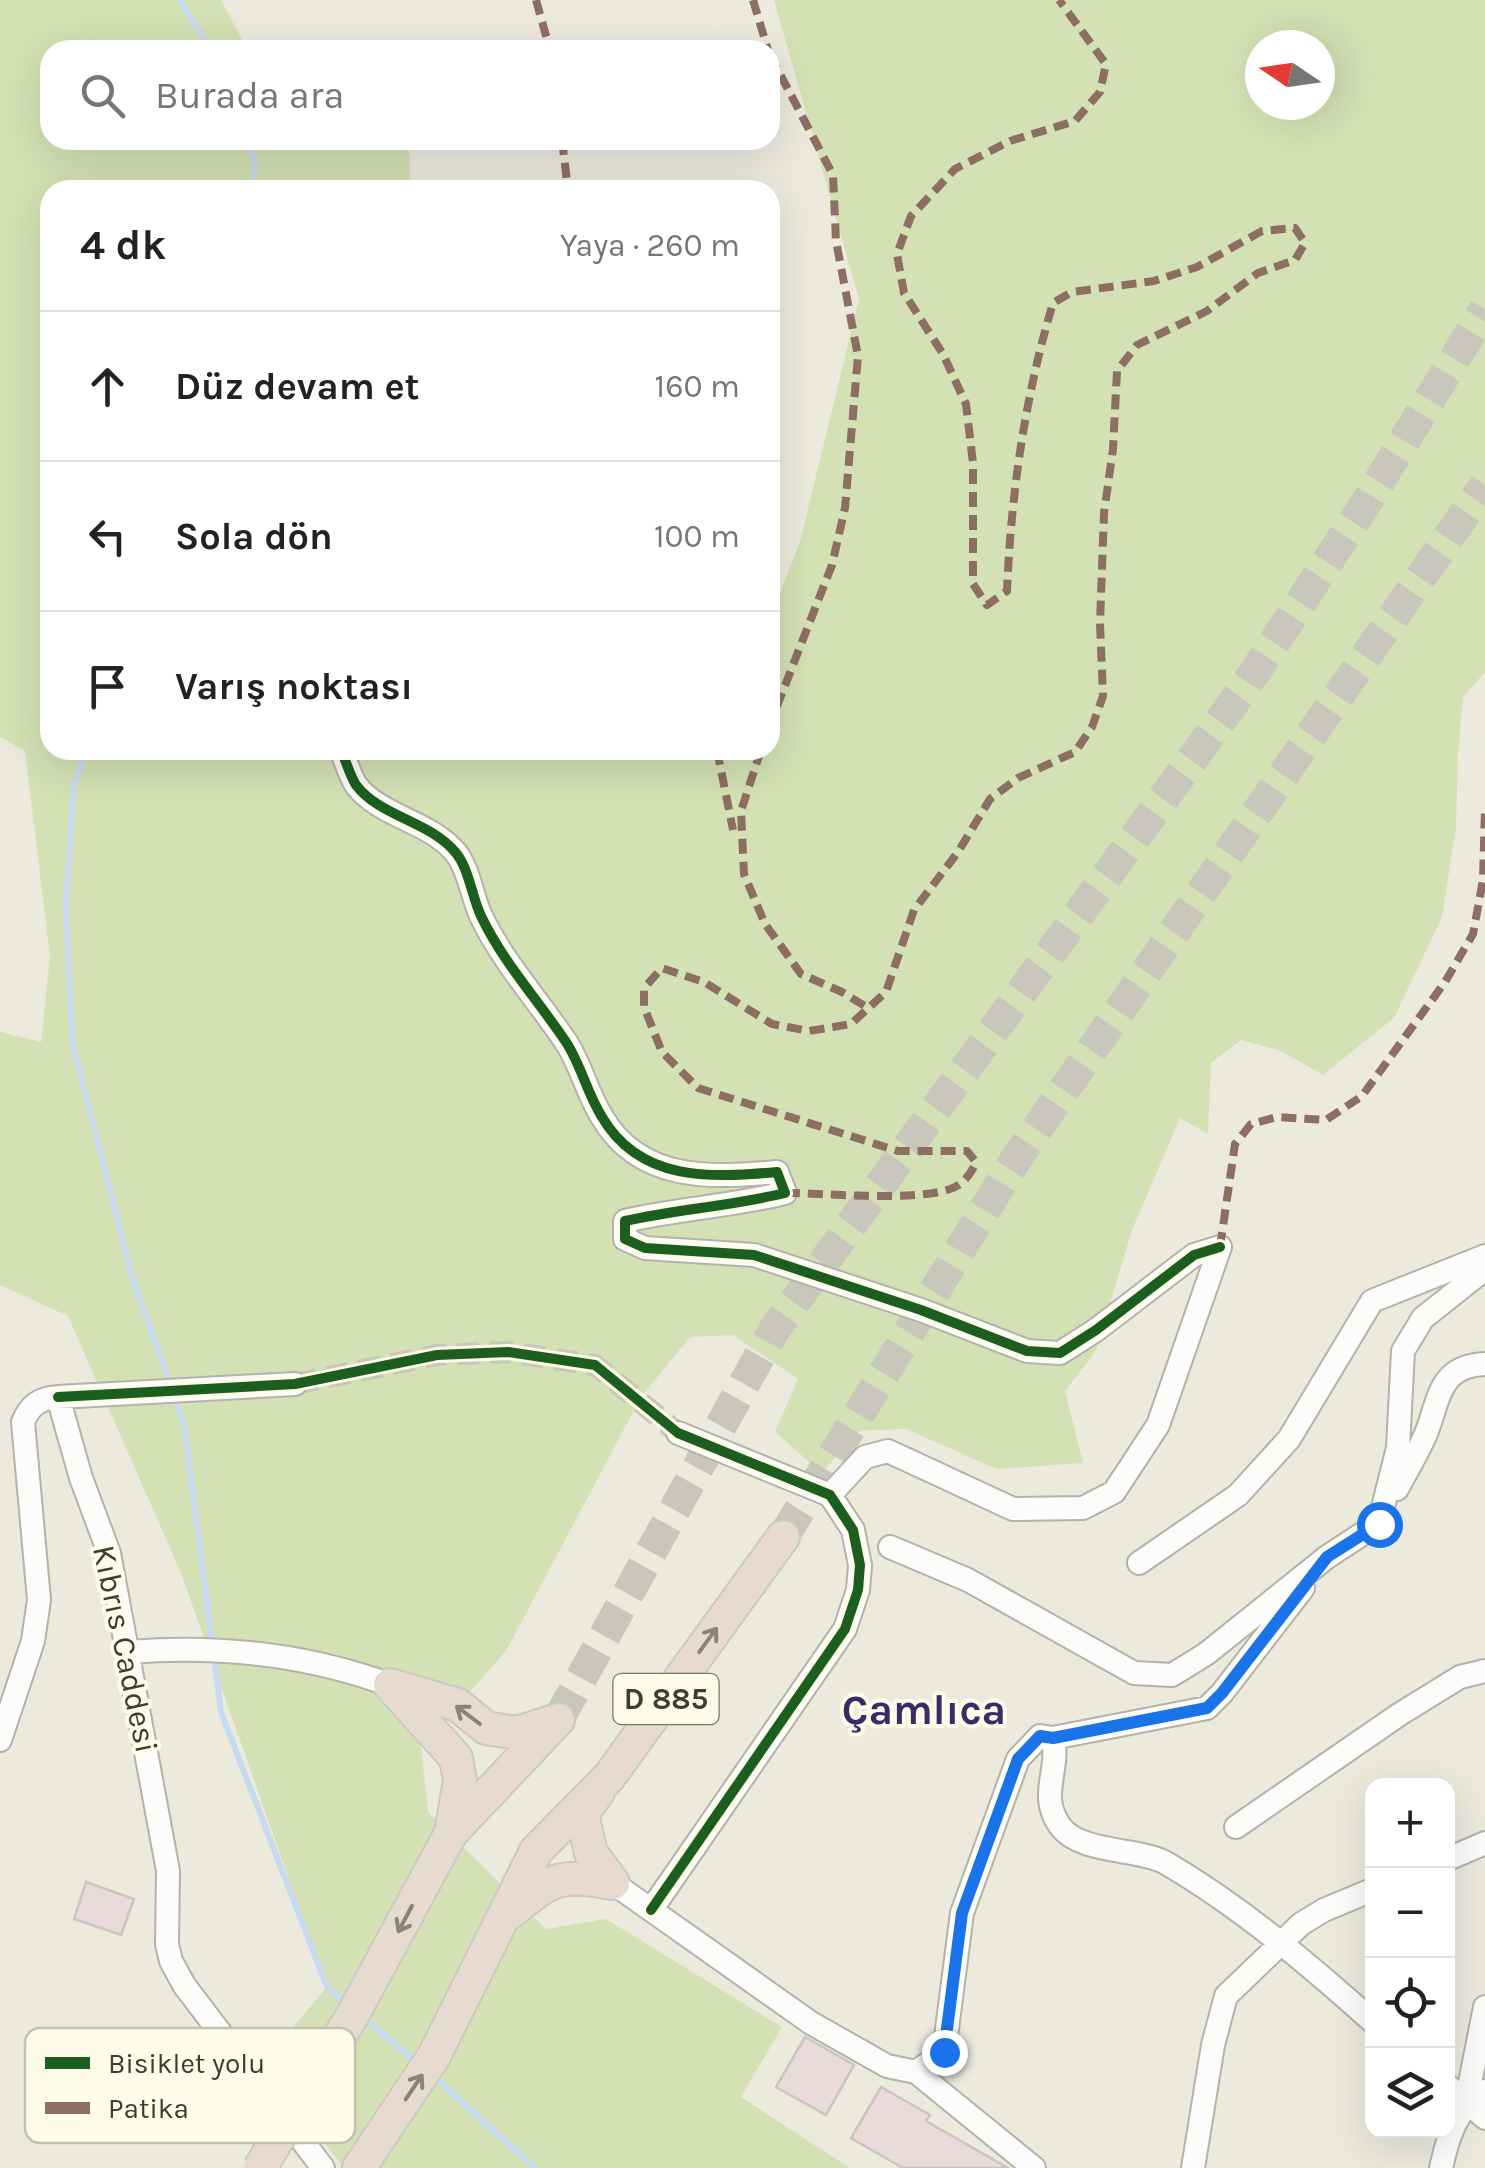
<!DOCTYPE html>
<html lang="tr">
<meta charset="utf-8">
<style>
:root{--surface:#fff;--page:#f6f6f6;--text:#222;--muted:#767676;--line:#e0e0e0}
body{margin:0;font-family:Karla,sans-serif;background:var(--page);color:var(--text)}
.controls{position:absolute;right:30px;bottom:30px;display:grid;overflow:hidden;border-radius:20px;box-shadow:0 10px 40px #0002}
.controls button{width:90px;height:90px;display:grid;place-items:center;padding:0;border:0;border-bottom:2px solid var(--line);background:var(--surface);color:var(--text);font:50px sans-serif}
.compass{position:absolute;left:1245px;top:30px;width:90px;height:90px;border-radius:50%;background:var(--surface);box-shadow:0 10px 40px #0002;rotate:283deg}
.stop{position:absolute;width:30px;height:30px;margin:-22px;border:8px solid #1a73e8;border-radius:50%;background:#fff}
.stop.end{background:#1a73e8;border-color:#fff;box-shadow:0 2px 10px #0008}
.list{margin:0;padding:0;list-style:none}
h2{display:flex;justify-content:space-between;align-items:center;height:130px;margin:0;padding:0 40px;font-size:42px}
h2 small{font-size:32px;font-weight:400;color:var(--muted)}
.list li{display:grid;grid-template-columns:65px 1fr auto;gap:30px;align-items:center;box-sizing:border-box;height:150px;padding:0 40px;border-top:2px solid var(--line)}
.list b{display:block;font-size:38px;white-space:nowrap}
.list em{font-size:32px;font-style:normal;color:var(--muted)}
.icon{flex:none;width:55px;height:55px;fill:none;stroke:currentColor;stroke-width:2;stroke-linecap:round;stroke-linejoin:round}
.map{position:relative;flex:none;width:1485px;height:2168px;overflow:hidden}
.search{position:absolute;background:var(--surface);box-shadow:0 10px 40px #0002;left:40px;top:40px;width:740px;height:110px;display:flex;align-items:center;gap:25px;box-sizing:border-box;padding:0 35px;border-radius:30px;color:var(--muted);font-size:38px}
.panel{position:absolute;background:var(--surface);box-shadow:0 10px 40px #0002;left:40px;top:180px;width:740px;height:580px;border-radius:30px}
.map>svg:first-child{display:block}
</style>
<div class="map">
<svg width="1485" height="2168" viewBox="0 0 1485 2168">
<rect width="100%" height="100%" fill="#eceadd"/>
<path fill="#d3e1b4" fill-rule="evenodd" d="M0,0H221L245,46L289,50H50V140H408L411,190H50V750H770V619L800,542L859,299L774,0H1485V672L1463,697L1458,754L1456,827L1442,917L1394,1018L1323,1075L1281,1051L1241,1040L1211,1063L1208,1134L1180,1118L1132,1230L1096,1351L1065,1391L1083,1463L997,1469L906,1429L859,1431L822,1473L775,1432L798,1379L733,1335L690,1337L641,1397L506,1651L468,1694L418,1720L428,1812L546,1929L606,1919L782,2027L741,2097L850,2168H344L263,2063L327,1987L181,1573L68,1316L0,1285V1032L41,1042L50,956L25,751L0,737ZM1260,45H1320V105H1260Z"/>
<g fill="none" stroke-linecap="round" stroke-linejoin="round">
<path stroke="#c6dbf0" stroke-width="6" d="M180,0L211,50
M248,140L254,159L255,190
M87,750L74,784L66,901L72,1041L131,1273L184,1424L221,1712L327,1987L347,2004
M364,2018L415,2061
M433,2076L535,2168"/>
</g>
<path fill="#e9dbd9" stroke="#cac5c0" stroke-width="2.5" d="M86,1882L134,1899L121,1935L74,1919Z
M805,2037L854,2065L826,2115L776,2087Z
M881,2087L930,2115L926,2121L1008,2168H903L851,2138Z"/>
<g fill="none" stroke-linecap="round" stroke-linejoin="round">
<path stroke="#c9c7bb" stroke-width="22" stroke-dasharray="22 11" stroke-linecap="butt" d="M295,1384L437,1355L508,1352L595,1365L678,1433"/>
<path stroke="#c9c7bb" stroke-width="32" stroke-dasharray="32 16" stroke-linecap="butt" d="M783,1537L1016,1159L1485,485
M558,1720L774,1330L1245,687L1366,503L1485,309"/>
<g stroke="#b4b2a9" stroke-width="26">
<path id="minor" d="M341,750C346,761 350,776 356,785C380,817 430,821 456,853C469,869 472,897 481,916C503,962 537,999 566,1042C581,1065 587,1093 602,1117C640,1182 711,1178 777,1172L785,1193C732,1206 678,1209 625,1221V1239L645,1248L754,1255L921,1310L1027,1351L1060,1353L1096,1330L1194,1255L1220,1247
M58,1397L295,1384
M1397,1489C1407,1470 1419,1451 1427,1431C1440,1396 1440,1366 1485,1364
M830,1495L865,1457L888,1451L1013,1509L1083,1508L1114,1492L1158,1425L1220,1247
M890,1547L968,1580L1134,1673L1172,1675L1206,1654L1327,1557L1379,1523L1398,1448L1403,1351L1423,1318L1485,1269
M1139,1563L1238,1495L1289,1439L1372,1301L1485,1256
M129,1652C218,1645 306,1654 390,1685
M1053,1738L1207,1708L1222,1693L1303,1588
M0,1740L33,1641L39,1600L23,1422C30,1405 40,1398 58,1397L81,1478L109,1553L168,1871L167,1944L171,1961L184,1985L323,2168
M1236,1827L1400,1714L1460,1677L1485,1671
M1448,1859L1485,1843
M613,1883L811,2023L887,2066L916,2072L944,2052L962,1913L1018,1759L1040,1736L1053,1738C1060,1772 1038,1795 1060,1826C1080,1854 1141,1848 1166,1863C1241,1907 1307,1963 1372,2021
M651,1910L845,1629L858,1590L860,1565L853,1530L830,1495L678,1433
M916,2072L1034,2168
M1448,2086L1485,2118
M1466,2103L1485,2007
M1193,2168L1213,2045L1226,1996L1301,1924L1324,1910L1372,1890
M1441,2168C1448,2136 1456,2109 1485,2091"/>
</g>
<g stroke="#cac9c2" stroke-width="36">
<path id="highway" d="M451,1833L460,1781L456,1758L390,1685L458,1705L486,1728L517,1733L558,1720
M451,1833L555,1723
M508,1914C552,1879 556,1873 613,1883L591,1853L582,1814L598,1792
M359,2168L434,2056L536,1851L609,1777L783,1537"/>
</g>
<use href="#minor" stroke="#fcfcfa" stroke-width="22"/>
<use href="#highway" stroke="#e6dbce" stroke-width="32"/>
<g stroke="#cac9c2" stroke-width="36" stroke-linecap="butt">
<path id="highway-bridge" d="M260,2168L352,2016L451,1833"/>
</g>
<use href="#highway-bridge" stroke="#e6dbce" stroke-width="32"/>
<path stroke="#8d6e63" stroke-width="8" stroke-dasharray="15 8" stroke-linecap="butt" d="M536,0L550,50
M753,0L768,50
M770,55L833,175L836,241L858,356L845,508L832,565L770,724
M562,140L568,190
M717,750L733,830
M761,750L741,811L744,874L765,924L801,974L842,992L868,1008
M785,1193C828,1193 913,1202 950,1189C963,1185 971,1174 976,1162L967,1151H898L698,1088L662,1052L644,1007V988L662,968L704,982L772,1024L809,1031L851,1024L886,992L914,910L958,852L990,799L1018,778L1075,752L1092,727L1103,696L1100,623L1104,513L1113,449L1117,371L1137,345L1207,311L1258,273L1295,260L1305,243L1295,228L1262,231L1197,267L1154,281L1072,292L1053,303C1025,396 1011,494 1007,591L987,605L973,584V463L966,404L943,354L904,293L897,254L911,216L955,169L1010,141L1075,121L1100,92L1106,64L1059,0
M1220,1247L1235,1144L1251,1124L1277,1117L1326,1120L1362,1096L1445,982L1473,934L1483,880L1485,807"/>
<g stroke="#fffbe9" stroke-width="16">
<path id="cycleway" d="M341,750C346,761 350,776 356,785C380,817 430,821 456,853C469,869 472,897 481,916C503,962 537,999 566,1042C581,1065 587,1093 602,1117C640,1182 711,1178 777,1172L785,1193C732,1206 678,1209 625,1221V1239L645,1248L754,1255L921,1310L1027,1351L1060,1353L1096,1330L1194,1255L1220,1247
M58,1397L295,1384L437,1355L508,1352L595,1365L678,1433L830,1495L853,1530L860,1565L858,1590L845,1629L651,1910"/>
</g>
<use href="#cycleway" stroke="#1b5e20" stroke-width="10"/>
</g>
<defs><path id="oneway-shaft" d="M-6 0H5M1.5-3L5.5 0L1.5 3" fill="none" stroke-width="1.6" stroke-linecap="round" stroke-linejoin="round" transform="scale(2.5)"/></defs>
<g stroke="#898378">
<use href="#oneway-shaft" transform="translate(708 1640) rotate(-54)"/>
<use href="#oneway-shaft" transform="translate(468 1715) rotate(-143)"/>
<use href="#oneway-shaft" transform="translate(405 1919) rotate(118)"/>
<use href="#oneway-shaft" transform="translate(414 2087) rotate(-56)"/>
</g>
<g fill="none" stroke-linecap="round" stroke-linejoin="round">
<path stroke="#1a73e8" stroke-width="12" d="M944,2052L962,1913L1018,1759L1040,1736L1053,1738L1207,1708L1222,1693L1327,1557L1379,1524"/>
</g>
<g text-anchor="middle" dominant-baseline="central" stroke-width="8" stroke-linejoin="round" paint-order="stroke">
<rect fill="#fffbe9" stroke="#777569" stroke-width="2.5" x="613.5" y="1674" width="105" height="50" rx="8"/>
<g font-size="30" font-weight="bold" fill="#3d3b32">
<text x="666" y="1699">D 885</text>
</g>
<g font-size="32" fill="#3d3b32" stroke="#fffbe9">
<text transform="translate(125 1649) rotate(78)">Kıbrıs Caddesi</text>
</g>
<g font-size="42" font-weight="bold" fill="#372c68" stroke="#fffbe9">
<text x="924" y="1710">Çamlıca</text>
</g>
</g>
<rect x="25" y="2028" width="330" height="115" rx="15" fill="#fffbe9" stroke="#c5c1b2" stroke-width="2.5"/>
<rect x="45" y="2057" width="45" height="12" fill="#1b5e20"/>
<rect x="45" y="2102" width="45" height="12" fill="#8d6e63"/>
<g font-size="28" fill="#3d3b32">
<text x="108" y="2073">Bisiklet yolu</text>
<text x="108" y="2118">Patika</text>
</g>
</svg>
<div class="controls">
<button>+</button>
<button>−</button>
<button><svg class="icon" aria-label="locate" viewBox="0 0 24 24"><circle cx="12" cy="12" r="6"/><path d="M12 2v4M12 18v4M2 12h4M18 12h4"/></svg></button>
<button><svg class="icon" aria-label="layers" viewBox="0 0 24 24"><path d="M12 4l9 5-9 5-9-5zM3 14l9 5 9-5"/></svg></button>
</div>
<svg class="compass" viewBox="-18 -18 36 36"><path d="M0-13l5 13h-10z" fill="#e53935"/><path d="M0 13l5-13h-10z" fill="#767676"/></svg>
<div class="stop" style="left:1379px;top:1524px"></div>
<div class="stop end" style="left:944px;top:2052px"></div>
<div class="search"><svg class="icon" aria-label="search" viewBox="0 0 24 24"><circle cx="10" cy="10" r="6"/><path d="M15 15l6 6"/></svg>Burada ara</div>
<section class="panel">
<h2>4 dk<small>Yaya · 260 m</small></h2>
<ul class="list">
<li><svg class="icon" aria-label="ahead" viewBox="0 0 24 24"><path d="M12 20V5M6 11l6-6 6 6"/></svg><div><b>Düz devam et</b></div><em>160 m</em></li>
<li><svg class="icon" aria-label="left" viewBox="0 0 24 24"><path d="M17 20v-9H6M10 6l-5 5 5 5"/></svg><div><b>Sola dön</b></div><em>100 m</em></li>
<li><svg class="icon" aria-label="arrive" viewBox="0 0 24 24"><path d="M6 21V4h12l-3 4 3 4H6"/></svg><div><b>Varış noktası</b></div></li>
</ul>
</section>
</div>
